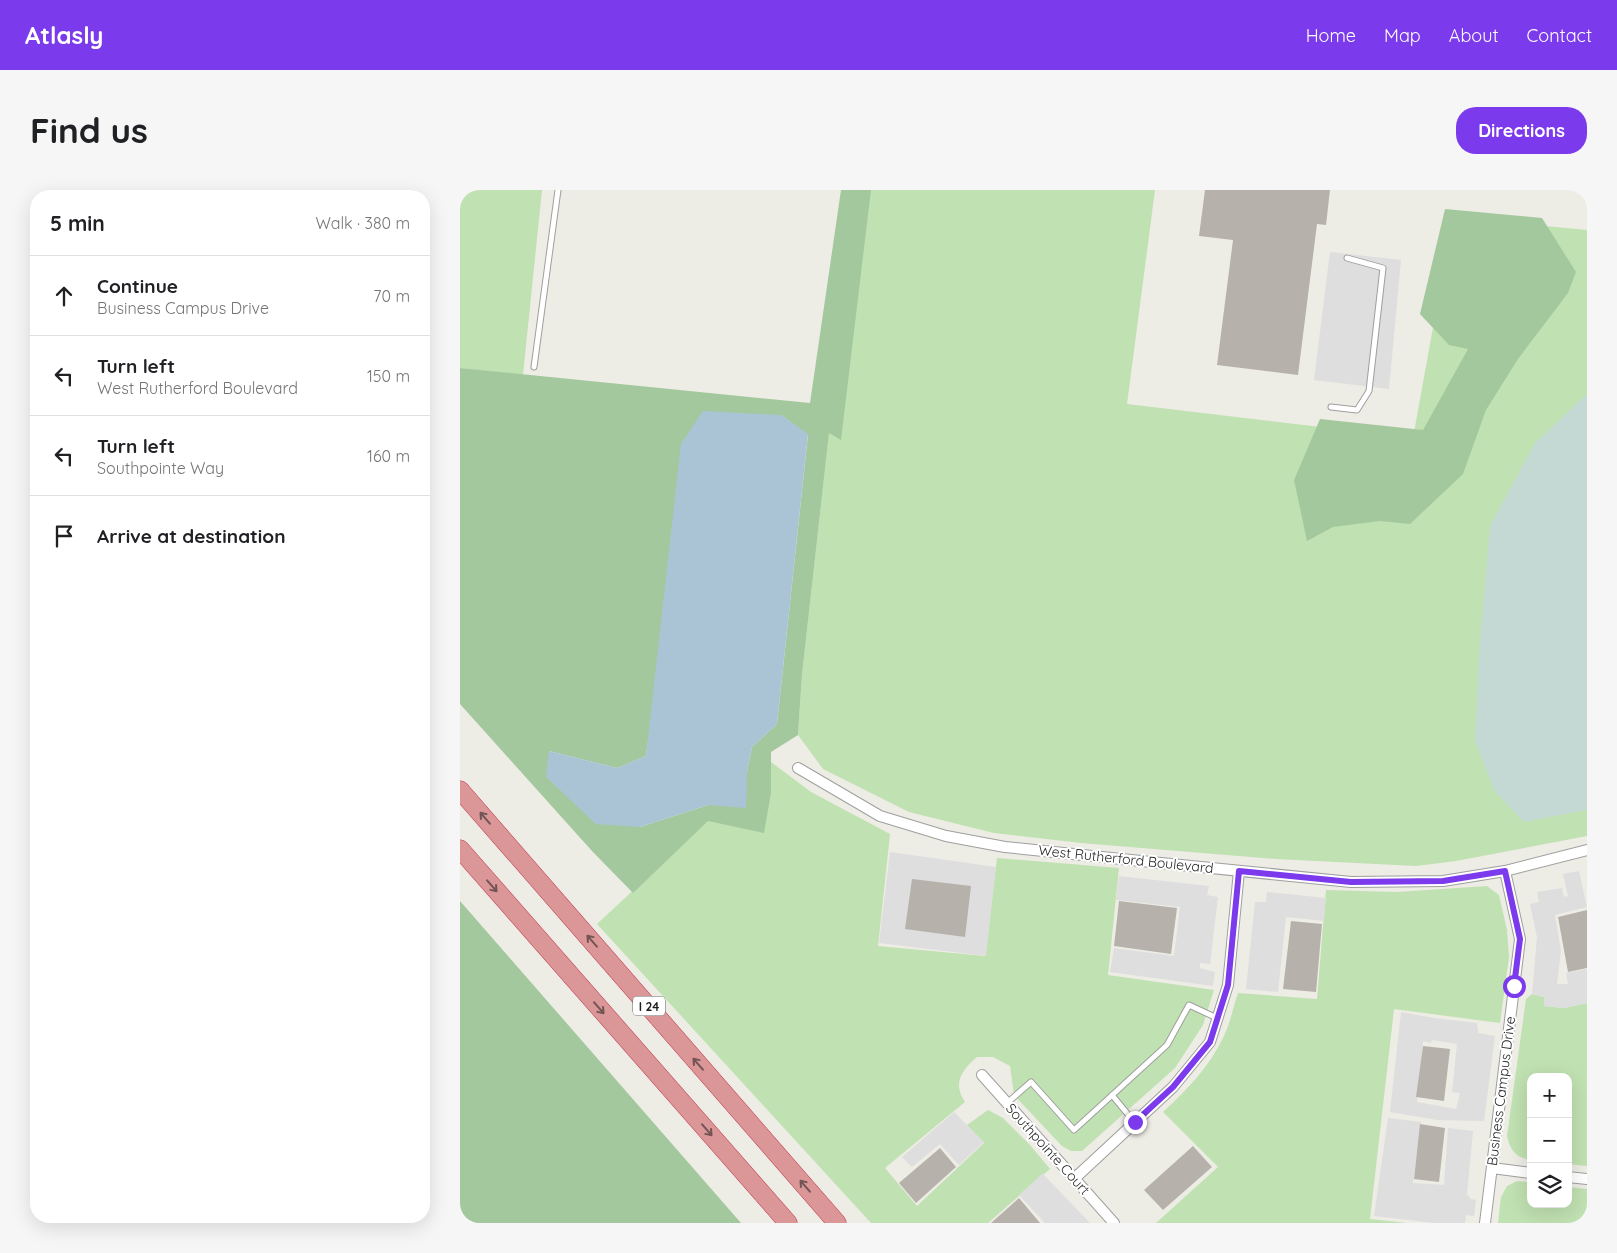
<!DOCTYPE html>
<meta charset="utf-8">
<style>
:root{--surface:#fff;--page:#f6f6f6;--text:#202124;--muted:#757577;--line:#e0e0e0;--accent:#7c3aed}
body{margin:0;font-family:Quicksand,sans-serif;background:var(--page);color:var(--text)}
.controls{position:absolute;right:15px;bottom:15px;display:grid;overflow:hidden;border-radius:10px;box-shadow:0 5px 20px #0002}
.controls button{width:45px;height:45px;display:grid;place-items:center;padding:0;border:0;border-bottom:1px solid var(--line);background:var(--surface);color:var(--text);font:25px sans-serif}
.stop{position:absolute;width:15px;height:15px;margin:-11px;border:4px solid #7c3aed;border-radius:50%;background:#fff}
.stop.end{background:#7c3aed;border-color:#fff;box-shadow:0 1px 5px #0008}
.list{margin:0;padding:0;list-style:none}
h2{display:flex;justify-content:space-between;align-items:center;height:65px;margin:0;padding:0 20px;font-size:21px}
h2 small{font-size:16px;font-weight:400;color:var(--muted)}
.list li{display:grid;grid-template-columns:32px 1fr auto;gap:15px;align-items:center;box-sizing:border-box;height:80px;padding:0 20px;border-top:1px solid var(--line)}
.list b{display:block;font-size:19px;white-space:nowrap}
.list p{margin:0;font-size:16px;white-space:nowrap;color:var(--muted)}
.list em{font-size:16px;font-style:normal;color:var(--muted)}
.icon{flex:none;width:28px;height:28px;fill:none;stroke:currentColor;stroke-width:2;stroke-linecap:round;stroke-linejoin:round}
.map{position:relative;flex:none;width:1127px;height:1033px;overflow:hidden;border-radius:20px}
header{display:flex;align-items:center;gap:30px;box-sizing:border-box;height:70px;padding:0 25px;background:var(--accent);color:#fff}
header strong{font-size:24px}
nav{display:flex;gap:28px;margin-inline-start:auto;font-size:18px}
.intro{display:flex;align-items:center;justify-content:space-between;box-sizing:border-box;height:120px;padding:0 30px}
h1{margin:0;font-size:35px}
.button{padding:12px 22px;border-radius:20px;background:var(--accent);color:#fff;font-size:18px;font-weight:700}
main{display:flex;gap:30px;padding:0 30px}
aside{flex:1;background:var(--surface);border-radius:20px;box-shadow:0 5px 20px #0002}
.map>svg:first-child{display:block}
</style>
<header>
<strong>Atlasly</strong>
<nav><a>Home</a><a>Map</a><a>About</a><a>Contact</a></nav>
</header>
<div class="intro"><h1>Find us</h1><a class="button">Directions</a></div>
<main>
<aside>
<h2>5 min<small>Walk · 380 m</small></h2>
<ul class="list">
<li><svg class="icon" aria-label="ahead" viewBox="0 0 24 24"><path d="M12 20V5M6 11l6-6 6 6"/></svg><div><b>Continue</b><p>Business Campus Drive</p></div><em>70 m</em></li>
<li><svg class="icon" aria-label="left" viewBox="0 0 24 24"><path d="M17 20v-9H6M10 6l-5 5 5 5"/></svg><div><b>Turn left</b><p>West Rutherford Boulevard</p></div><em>150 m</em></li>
<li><svg class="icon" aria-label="left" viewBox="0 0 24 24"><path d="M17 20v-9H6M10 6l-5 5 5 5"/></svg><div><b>Turn left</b><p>Southpointe Way</p></div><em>160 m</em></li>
<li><svg class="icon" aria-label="arrive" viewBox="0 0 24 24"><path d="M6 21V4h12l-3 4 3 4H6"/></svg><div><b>Arrive at destination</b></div></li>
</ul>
</aside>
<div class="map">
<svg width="1127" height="1033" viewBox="0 0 1127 1033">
<rect width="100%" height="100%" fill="#edece5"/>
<path fill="#c0e1b1" d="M0,0H82L63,185L0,178Z
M409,0H695L667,214L953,248L993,27L1127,40V646L996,671L956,676L816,669L621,653L534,643L449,622L363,579L338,545L342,485L372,215Z
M311,572L351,602L430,644L418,756L525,766L537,668L659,678L648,785L754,800L743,835L715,878L622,961H611L602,956L554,905L550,876L533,867H517C502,880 492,893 505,912L425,978L457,1016L524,953L507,935L528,920L543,928L570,955L590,979L528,1033H411L137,734L248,631L311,603Z
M1027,696L1039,705L1047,740L1049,767L1040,833L934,819L910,1029L947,1033H696L758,977L703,922C727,900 749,877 763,848C770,834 773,818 778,803L857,809L866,700L937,702Z
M1072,804L1084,807V816L1104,818L1127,813V976L1108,974V887H1071V970C1056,968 1050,960 1047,946L1066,809Z
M1057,991L1071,992V1014H1108V997L1127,999V1033H1038L1041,1007L1047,996Z"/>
<path fill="#a4c89e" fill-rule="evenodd" d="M381,0H411L381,250L369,243L342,485L338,545L311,562V603L304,643L248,631L173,703L132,661L0,514V178L350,213ZM321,225L348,245L317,534L292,557L287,582L248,615L180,637L89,561L157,578L186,566L190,537Z
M985,19L1082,28L1116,82L1108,103L1058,169L1026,220L1003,284L950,334L920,331L873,337L847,351L834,290L860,229L963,240L1008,159L989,155L960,124Z
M0,711L281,1033H0Z"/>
<path fill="#c4d9d3" d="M1127,204V620L1064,632L1035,602L1015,551L1019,463L1030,336L1075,253Z"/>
<path fill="#dedede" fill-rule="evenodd" d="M870,62L941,70L929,199L854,190Z
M430,662L536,677L526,766L419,753Z
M1119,681L1127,717L1095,725L1101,761L1097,794H1108L1106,783L1127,779V813L1104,818L1084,816V807L1072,804L1077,747L1070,714L1079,712L1077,702L1102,698L1104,707L1108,706L1103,684Z
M659,686L749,696L747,705L758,707L750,774L740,773V778L755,782L753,796L650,782L654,758L714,766L720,717L656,710Z
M807,702L866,708L864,731L826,727L818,802L786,799L795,712H806Z
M941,822L974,828L1017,833L1018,843L1035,846L1024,931L977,930L930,922ZM972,850L997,854L992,902L1000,903L996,919L957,912L963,851L971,853Z
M494,922L524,952L499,975L480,954L452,977L442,967Z
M928,928L961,932L953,993L984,995L988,938L1013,941L1007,1004L1011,1009L1016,1010L1014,1026L1006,1025L1005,1033H975L914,1026Z
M583,983V984L630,1033H585L559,1005Z"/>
<path fill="#aac4d6" d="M243,221L321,225L348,244L317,534L292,557L287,582L286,618L248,615L180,637L136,634L86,587L89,561L157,578L186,566L221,254Z"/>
<path fill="#b6b2ab" d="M745,0H870L866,35L857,34L838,185L757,175L773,50L739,46Z
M452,689L511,696L505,747L445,739Z
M659,711L717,718L711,764L654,756Z
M1127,720V778L1108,782L1098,727Z
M831,731L862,734L856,802L823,799Z
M963,856L990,859L984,911L956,907Z
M960,934L985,938L979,992L954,989Z
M733,956L752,977L703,1020L684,1000Z
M480,958L496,977L456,1013L439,993Z
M559,1008L580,1033H531Z"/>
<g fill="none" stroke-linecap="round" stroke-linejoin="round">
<g stroke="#9f9f9f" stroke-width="7">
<path id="lane" d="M74,177L98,0
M871,217L897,220L909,201L923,78L887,68
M652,905L675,933
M547,913L571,892L614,940L707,855L729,815L757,828"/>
</g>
<g stroke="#9f9f9f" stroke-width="12">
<path id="street" d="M338,578L420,626L486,646L545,657L671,670L891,692L983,691L1045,681L1127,660
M522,885L654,1033
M1032,978L1071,983
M1108,987L1127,989
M615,988L713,897L750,852L768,795L779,681
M1025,1033L1060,749L1045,681"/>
</g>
<g stroke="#c43a51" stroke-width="19">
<path id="highway" d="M0,600L377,1033
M0,659L328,1033"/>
</g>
<use href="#lane" stroke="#fff" stroke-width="5"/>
<use href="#street" stroke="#fff" stroke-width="10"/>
<use href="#highway" stroke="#db9697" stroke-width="18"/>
</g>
<defs><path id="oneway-shaft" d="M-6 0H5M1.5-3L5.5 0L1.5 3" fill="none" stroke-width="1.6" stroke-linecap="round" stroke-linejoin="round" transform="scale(1.25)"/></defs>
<g stroke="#735454">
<use href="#oneway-shaft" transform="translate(25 628) rotate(-131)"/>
<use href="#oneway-shaft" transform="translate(32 696) rotate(49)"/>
<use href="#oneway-shaft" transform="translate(132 751) rotate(-131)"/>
<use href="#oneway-shaft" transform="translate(139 818) rotate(49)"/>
<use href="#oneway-shaft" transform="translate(238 874) rotate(-131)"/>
<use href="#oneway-shaft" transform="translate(247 940) rotate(49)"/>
<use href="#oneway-shaft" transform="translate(345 996) rotate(-131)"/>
</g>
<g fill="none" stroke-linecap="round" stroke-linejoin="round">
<path stroke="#7c3aed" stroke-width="6" d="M675,932L713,897L750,852L768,795L779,681L891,692L983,691L1045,681L1060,749L1054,796"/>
</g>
<g text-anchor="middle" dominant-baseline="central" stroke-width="4" stroke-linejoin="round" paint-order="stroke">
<rect fill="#fff" stroke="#626262" stroke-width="1" x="173" y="806.5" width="32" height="19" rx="4"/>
<g font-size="12" font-weight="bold" fill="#1e1e1e">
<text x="189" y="816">I 24</text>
</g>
<g font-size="14" fill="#1e1e1e" stroke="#fff">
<text transform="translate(666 669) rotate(6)">West Rutherford Boulevard</text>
<text transform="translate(1041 901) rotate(-83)">Business Campus Drive</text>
<text transform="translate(588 959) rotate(48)">Southpointe Court</text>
</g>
</g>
</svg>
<div class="controls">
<button>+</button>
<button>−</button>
<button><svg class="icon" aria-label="layers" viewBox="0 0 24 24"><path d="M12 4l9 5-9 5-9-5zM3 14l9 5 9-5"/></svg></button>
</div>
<div class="stop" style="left:1054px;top:796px"></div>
<div class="stop end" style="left:675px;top:932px"></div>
</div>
</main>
